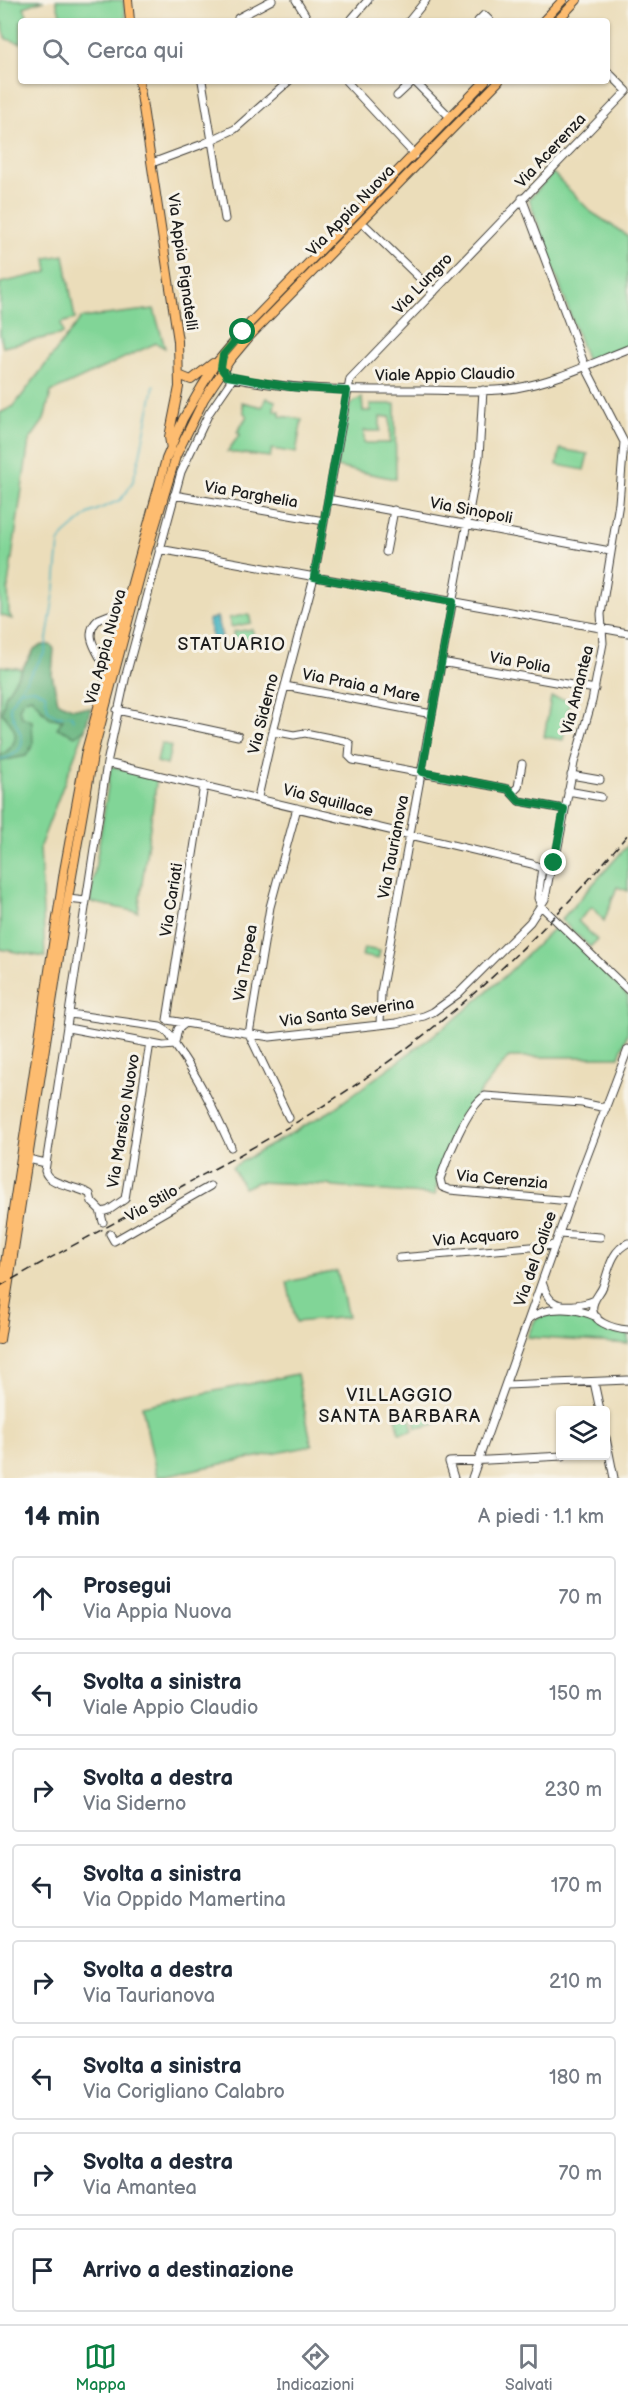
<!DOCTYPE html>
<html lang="it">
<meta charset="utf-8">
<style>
:root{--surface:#fff;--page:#f2f2f3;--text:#1f2937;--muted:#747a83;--line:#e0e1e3;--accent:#0b8043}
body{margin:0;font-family:"Balsamiq Sans",sans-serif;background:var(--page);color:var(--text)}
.controls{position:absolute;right:18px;bottom:18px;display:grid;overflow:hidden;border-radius:6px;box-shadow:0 2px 4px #0004}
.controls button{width:54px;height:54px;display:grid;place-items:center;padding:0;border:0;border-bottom:2px solid var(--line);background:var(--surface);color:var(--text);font:30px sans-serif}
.stop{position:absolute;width:18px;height:18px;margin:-14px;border:4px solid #0b8043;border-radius:50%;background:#fff}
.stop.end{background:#0b8043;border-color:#fff;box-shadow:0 2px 6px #0008}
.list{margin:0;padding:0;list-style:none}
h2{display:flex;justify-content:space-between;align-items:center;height:78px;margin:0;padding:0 24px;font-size:26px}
h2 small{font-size:20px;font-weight:400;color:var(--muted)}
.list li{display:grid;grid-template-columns:39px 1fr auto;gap:18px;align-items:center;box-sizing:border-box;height:84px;margin:0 12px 12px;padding:0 12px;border:2px solid var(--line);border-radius:6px}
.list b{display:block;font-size:22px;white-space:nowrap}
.list p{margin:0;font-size:20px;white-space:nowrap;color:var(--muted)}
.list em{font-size:20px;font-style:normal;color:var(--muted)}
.icon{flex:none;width:33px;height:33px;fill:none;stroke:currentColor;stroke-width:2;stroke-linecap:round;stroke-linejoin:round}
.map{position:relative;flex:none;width:628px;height:1478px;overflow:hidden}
.search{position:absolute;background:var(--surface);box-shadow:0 2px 4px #0004;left:18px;right:18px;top:18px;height:66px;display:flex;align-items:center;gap:15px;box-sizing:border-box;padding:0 21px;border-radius:6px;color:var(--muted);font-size:22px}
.sheet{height:846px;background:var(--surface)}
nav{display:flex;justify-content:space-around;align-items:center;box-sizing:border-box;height:84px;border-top:2px solid var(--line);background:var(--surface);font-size:16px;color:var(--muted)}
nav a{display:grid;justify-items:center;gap:3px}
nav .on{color:var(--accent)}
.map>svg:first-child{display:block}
</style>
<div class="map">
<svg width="628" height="1478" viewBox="0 0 628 1478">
<rect width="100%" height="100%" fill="#f7f3e8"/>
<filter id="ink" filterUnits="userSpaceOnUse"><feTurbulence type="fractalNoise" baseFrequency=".0167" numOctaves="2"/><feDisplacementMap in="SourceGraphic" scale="12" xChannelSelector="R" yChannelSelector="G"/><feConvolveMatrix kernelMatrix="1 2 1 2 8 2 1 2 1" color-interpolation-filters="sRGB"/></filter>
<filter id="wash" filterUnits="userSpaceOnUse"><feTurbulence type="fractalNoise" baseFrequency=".008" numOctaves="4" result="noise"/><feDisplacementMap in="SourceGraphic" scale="24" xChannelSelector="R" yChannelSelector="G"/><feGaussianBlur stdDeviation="1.35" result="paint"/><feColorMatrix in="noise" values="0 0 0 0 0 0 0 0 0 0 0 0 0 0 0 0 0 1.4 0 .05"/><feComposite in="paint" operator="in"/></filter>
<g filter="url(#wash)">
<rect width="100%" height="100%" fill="#ebddba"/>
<path fill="#81d597" stroke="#4e785a" stroke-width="1.5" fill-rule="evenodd" d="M0,0H44L24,7L29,21H21V43L6,39L0,16Z
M56,0H123L126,21H62Z
M553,173L591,212L628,236V346L587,362L529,199Z
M64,255L75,319L61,323L63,334L3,347L0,334V283L48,272L46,258Z
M154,309L165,348L156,343L51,392L44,420L29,441L8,585L9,613L12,619L0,615V413L14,406L81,318Z
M362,397L363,411H370V404H395L396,479L336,467L350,405ZM380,417H390V443H364V431H380Z
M267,398L275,401L274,411H280V416L302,419L296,453L272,449L270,457L227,452L240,434L237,432L247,416L244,413L242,402L262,407Z
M560,449L588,454L584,470L557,465Z
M249,614L251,623L231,627L229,618Z
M252,629L254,638L234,641L233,632Z
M0,666L39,671L41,710L49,716L85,729L40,846L45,957L0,949Z
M551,697L570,700L563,740L544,737Z
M161,743L171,746L167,765L157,762Z
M111,766L157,777L138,912L90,902Z
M628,845V891L617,887L604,921L592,907L578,921L597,940L590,947L561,920Z
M558,924L628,996V1032L619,1057H509C470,1104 445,1133 435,1195L334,1187L328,1185L257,1182L244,1188L232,1167L329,1112L454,1020L506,975Z
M364,948L380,951L378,959L362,956Z
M337,1271L348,1317L296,1322L287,1282Z
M547,1313L583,1316L609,1332L628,1334V1344L527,1337L535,1320Z
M297,1374L312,1446L157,1477L142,1406Z
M434,1410L436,1424L416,1428L413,1414Z
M409,1414L413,1431L399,1433L396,1417Z"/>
<path fill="#68b680" stroke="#42694e" stroke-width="1.5" d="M43,645H51L54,649L52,675L58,702L72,708H91L85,729L75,736L57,728L63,719L50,718L31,697L23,700L19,709L22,717L32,721L33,745L26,756L0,761V757C3,753 8,751 11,747C21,734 11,723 2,713L5,696L35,648Z"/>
<path fill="#44b2c0" stroke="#30676e" stroke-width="1.5" d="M217,617L222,637L212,639L208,620Z"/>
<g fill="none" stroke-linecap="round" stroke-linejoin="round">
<path stroke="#44b2c0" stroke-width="1.5" d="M22,690L34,689L45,694L48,710L57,716L71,715L73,720
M0,759C6,759 9,757 14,754C34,741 10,722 10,705L45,652L55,588L59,543L64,535L88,514L120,500L126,493L133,481L140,455L154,386"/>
</g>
</g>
<g filter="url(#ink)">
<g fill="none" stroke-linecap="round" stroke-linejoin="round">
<g stroke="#3b3934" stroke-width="9">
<path id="minor" d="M296,0L309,21
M238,18L272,0
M350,21L368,0
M409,21L426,0
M478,21L484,15L490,21
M202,81L225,219
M346,81L415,155
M414,81L450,117
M397,96L413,81
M152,163L203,144L235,129L289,81
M522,198L585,366L625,444
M366,226L434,292
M223,355L221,368L228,377C293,391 354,390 420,390C451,390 485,393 516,388C554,382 592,363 628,349
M174,495L324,521
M328,499L610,551
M159,549L628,633
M386,552L394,510
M441,662L595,689
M107,671C100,654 80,635 99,619L109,615L122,616
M285,686L432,714
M117,710L238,736
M273,731L294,735L305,733L345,741L350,744L349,756L353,760L508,789L519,801L564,809
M107,763L532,864L550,872L545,899L530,922L458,994L433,1012L424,1016L397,1023L270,1037L167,1020
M571,775L600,780
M568,791L601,797
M512,793L518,787L522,764
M258,797L273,731L314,577L350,379L627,91L607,71
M542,867L538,898L541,906L628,990
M550,872L556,857L574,763L592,701L603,643L601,614L619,503L624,442
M68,899L86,901
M70,1014L160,1027C171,1032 171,1039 177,1048C200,1079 215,1113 231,1147
M167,1020L204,785
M380,1025L381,992L479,457L483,390
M68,1028L163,1046L175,1045
M150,1043L125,1199L109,1210L102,1212L92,1202L90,1194C77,1186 48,1185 45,1171L107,763L126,675L181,472L209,413L233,378
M175,1043L178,1029L186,1023
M289,1118L249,1034L270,907L297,808
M28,1159L46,1163
M570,1201L450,1190L442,1187L440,1179C447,1158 467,1107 485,1096L582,1103L606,1108
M100,1210L103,1222
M110,1234L114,1241L210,1186
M559,1234L600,1237
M628,1243C611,1251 609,1270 603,1286C601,1292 596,1296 594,1302C586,1322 615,1329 628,1330
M399,1258L555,1245
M542,1282C544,1288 546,1296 551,1300C561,1309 584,1305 595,1300
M529,1319C548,1304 577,1308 597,1317
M594,1382L600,1410
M506,1385L628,1380
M606,1438L614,1478
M454,1478L449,1462L563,1456
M472,1478L578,1180L628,1049"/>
</g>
<g stroke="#3b3934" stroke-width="10">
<path id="major" d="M128,0L130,21
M543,21L563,0
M557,21L577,0
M139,81L178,341L179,387L169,437L171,449
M179,375L191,380L213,363
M0,1297L64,871L86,751L166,459L183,419L202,386L217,362L250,323L485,81
M0,1340L68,899L94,750L141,573L176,456L204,399L230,360L250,336L499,81"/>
</g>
<use href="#minor" stroke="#fff" stroke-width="7"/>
<use href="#major" stroke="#fdbc70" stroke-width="8"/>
<path stroke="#1c1c1c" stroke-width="1.5" stroke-dasharray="9 4.5" stroke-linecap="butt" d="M0,1286C57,1254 114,1223 171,1192C238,1156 305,1120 367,1077C465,1009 552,926 628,834"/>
</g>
</g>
<g fill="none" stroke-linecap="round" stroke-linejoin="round" filter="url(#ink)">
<path stroke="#0b8043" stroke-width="8" d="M243,332L223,355L221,368L227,376L291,387L347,391L314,577L452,602L422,772L508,789L519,801L564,809L554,863"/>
</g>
<g text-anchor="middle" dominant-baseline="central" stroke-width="6" stroke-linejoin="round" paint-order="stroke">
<g font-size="16" fill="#1c1c1c" stroke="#f7f3e8">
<text transform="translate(551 151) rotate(-47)">Via Acerenza</text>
<text transform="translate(351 211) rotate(-46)">Via Appia Nuova</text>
<text transform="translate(182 262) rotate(82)">Via Appia Pignatelli</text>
<text transform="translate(423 284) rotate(-46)">Via Lungro</text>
<text transform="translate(445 375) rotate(-1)">Viale Appio Claudio</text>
<text transform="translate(251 495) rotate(10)">Via Parghelia</text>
<text transform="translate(471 511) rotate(11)">Via Sinopoli</text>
<text transform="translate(106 647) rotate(-75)">Via Appia Nuova</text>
<text transform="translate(520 663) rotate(10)">Via Polia</text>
<text transform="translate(361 686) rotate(11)">Via Praia a Mare</text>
<text transform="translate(578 690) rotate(-76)">Via Amantea</text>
<text transform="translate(264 714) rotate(-76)">Via Siderno</text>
<text transform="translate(328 801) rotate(14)">Via Squillace</text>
<text transform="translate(394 847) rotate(-79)">Via Taurianova</text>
<text transform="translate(172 900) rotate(-81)">Via Cariati</text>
<text transform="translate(246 963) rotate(-80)">Via Tropea</text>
<text transform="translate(347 1013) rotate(-8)">Via Santa Severina</text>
<text transform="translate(124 1121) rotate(-81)">Via Marsico Nuovo</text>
<text transform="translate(502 1180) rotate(5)">Via Cerenzia</text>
<text transform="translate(152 1204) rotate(-30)">Via Stilo</text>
<text transform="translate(476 1238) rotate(-5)">Via Acquaro</text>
<text transform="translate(536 1259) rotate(-71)">Via del Calice</text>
</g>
<g font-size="18" letter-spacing="1.5" fill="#1c1c1c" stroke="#f7f3e8">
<text x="232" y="644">STATUARIO</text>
<text x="400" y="1395">VILLAGGIO<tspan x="400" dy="21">SANTA BARBARA</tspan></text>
</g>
</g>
</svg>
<div class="controls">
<button><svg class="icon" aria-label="layers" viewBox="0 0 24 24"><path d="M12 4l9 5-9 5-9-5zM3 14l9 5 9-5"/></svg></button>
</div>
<div class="stop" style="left:243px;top:332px"></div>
<div class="stop end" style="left:554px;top:863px"></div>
<div class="search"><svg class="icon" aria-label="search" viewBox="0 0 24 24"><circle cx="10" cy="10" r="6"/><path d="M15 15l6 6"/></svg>Cerca qui</div>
</div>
<section class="sheet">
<h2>14 min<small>A piedi · 1.1 km</small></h2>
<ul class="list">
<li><svg class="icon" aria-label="ahead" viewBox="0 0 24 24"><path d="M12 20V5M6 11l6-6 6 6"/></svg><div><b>Prosegui</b><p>Via Appia Nuova</p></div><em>70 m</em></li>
<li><svg class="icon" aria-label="left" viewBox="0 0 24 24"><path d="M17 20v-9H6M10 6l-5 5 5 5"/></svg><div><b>Svolta a sinistra</b><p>Viale Appio Claudio</p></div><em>150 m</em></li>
<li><svg class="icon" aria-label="right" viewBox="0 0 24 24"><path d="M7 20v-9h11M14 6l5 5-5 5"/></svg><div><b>Svolta a destra</b><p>Via Siderno</p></div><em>230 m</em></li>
<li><svg class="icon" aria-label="left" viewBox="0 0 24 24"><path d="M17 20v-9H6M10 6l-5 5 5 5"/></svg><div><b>Svolta a sinistra</b><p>Via Oppido Mamertina</p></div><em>170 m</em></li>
<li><svg class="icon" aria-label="right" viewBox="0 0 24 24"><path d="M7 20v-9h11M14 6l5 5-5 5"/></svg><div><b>Svolta a destra</b><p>Via Taurianova</p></div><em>210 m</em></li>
<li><svg class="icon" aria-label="left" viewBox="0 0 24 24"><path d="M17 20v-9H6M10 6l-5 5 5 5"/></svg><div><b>Svolta a sinistra</b><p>Via Corigliano Calabro</p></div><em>180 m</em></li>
<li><svg class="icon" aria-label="right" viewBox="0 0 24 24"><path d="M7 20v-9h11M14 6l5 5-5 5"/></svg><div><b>Svolta a destra</b><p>Via Amantea</p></div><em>70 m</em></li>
<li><svg class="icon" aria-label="arrive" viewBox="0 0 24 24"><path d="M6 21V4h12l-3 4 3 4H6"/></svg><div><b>Arrivo a destinazione</b></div></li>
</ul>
</section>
<nav>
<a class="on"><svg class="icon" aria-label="map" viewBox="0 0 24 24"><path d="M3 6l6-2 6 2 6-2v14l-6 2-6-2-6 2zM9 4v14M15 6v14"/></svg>Mappa</a>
<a><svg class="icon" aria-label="directions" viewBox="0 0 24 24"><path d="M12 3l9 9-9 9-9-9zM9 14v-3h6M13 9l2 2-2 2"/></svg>Indicazioni</a>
<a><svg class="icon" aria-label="saved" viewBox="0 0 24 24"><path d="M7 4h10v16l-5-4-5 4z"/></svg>Salvati</a>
</nav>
